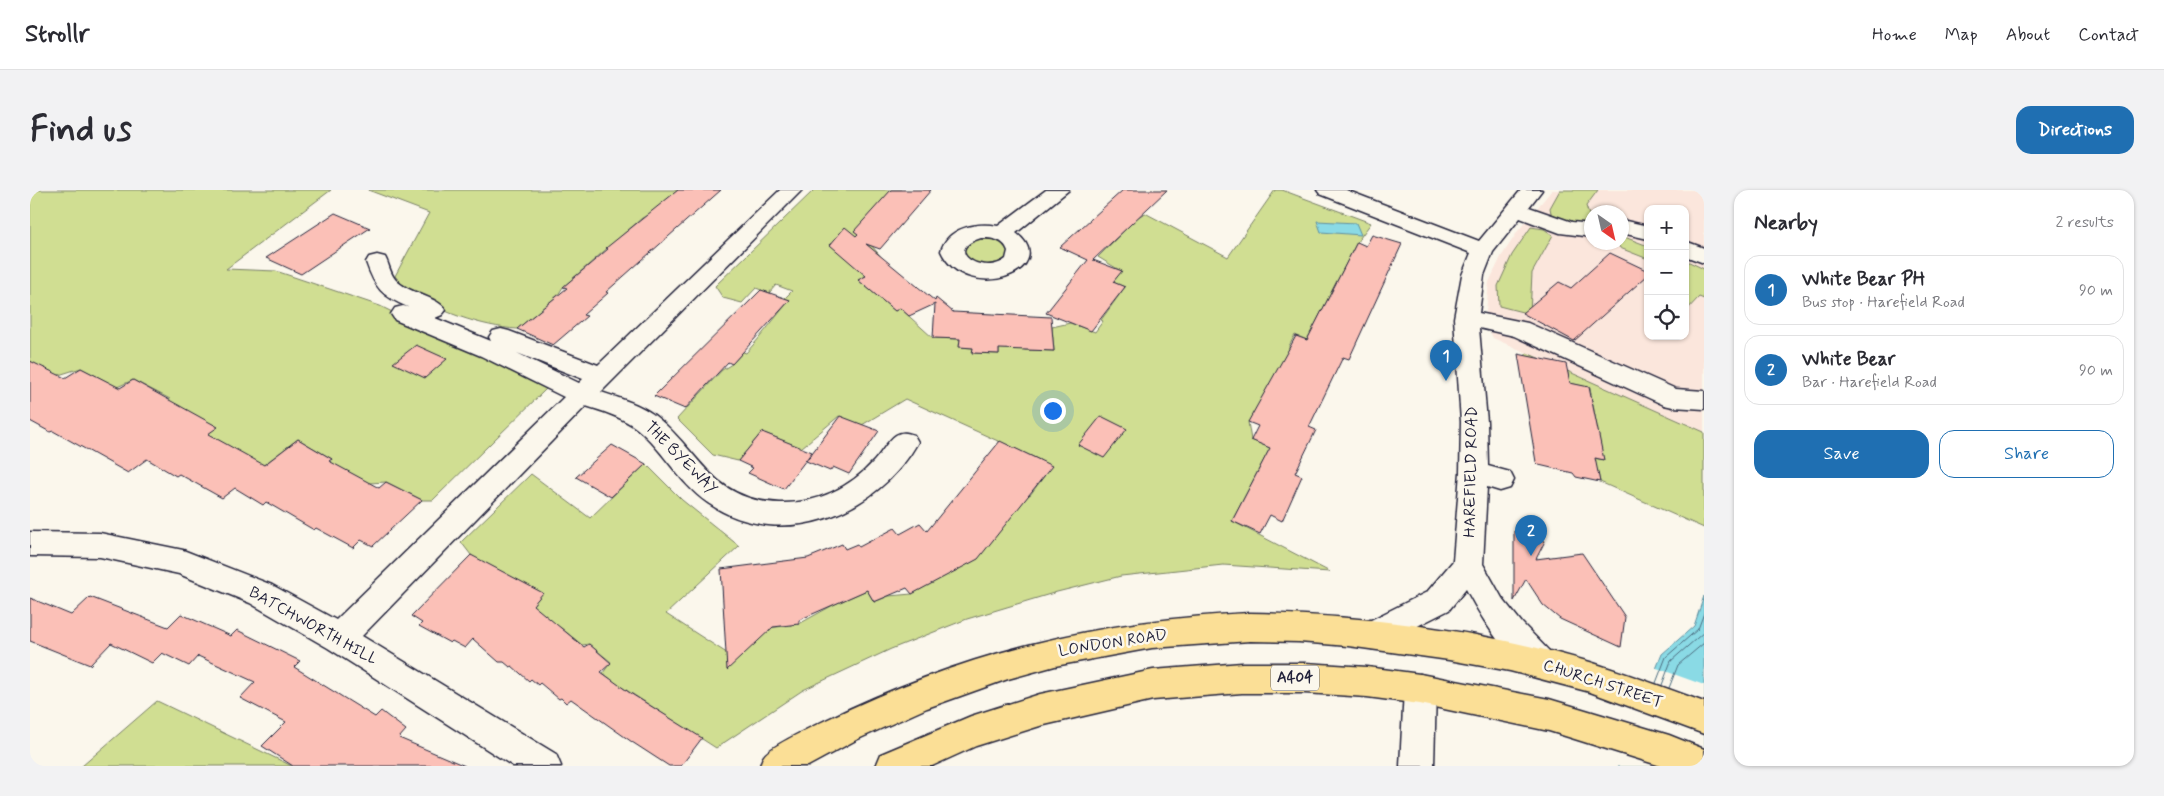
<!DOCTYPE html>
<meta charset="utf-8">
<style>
:root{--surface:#fff;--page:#f2f2f3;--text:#2b2b33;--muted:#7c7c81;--line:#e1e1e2;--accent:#1f6fb2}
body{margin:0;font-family:Mynerve,sans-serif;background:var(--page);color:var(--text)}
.controls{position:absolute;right:15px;top:15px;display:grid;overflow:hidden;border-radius:10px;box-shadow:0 1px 4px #0004}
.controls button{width:45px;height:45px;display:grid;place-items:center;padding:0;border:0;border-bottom:1px solid var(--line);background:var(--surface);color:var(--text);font:25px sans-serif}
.compass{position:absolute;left:1554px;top:15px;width:45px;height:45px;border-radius:50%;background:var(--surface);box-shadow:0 1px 4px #0004;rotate:146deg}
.you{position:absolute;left:1022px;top:220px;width:18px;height:18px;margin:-12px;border:4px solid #fff;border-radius:50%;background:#1a73e8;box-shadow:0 0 0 8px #1a73e833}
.badge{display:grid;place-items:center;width:32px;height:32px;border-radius:50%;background:var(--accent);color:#fff;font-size:16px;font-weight:700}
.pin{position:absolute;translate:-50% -41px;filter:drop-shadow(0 1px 2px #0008)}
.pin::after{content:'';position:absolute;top:26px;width:18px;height:15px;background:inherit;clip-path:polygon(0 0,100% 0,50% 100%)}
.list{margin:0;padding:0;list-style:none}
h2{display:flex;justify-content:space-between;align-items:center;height:65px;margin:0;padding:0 20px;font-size:21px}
h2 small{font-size:16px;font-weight:400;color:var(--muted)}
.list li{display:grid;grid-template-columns:32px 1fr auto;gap:15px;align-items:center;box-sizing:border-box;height:70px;margin:0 10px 10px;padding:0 10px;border:1px solid var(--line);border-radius:15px}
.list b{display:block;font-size:19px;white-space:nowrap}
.list p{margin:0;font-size:16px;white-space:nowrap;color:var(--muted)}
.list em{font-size:16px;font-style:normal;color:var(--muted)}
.actions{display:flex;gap:10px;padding:15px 20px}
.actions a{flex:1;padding:11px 0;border:1px solid var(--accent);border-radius:15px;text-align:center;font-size:18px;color:var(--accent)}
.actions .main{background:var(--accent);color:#fff}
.icon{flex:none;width:28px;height:28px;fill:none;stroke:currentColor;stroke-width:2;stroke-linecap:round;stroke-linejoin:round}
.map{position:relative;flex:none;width:1674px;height:576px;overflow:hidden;border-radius:15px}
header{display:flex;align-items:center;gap:30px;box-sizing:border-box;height:70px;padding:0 25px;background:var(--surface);border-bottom:1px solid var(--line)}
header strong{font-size:24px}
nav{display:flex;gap:28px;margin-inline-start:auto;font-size:18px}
.intro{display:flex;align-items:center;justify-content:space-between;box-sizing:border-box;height:120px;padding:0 30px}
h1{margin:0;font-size:35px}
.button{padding:12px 22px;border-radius:15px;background:var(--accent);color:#fff;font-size:18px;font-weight:700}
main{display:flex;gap:30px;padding:0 30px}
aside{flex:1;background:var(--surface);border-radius:15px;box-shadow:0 1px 4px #0004}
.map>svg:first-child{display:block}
</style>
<header>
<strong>Strollr</strong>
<nav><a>Home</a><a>Map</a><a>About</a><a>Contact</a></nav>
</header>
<div class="intro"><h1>Find us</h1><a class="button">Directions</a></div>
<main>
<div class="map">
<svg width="1674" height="576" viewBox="0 0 1674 576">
<rect width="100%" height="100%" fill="#fbf7ec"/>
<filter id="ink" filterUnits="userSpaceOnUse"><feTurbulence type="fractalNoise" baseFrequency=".02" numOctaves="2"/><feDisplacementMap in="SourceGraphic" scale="10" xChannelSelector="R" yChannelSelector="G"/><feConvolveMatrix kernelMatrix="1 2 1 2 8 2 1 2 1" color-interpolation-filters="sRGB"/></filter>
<g filter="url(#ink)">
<path fill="#fbe6dc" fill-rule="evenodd" d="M1522,0H1674V242L1463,148L1455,132L1459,92L1471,67L1488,41ZM1618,19H1655V146H1618ZM1562,22H1592V52H1562Z"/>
<path fill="#d0de92" stroke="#798066" d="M0,0H301L196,79L246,81L350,116L517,198L403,310H392L356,292L339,293L295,288L302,269L268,249L232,276L134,219L140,209L103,190L87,197L51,178L19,188L0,178Z
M338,0H648L620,24L612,28L533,97L528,105L487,139C453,137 405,121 378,100C373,97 369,90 365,86L399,23Z
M784,0H871L825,41L828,44L823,50L842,56L852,68L836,86L828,90L865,121L870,118L903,148L930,149V157L943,158V163L969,164V149L995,160L1024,161L1022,137L1040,133L1065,142L1073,131L1071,130L1095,97L1083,92L1091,81L1068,67L1108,27L1115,23L1198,67L1245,0H1252L1341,33L1327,52L1277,150L1265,145L1259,156L1261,186L1218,232L1221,250L1240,258L1202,331L1300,382L1193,375L1091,386L1027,402L937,429L861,459L773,500L686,558L587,494L573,483L581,472L559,454L552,455L530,437L524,439L441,365L431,352L501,284L560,328L616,274L652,310L709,356L636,424L706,469L716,441L769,434L805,414L837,400L844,412L859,406L882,404L937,373L990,300L1000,305L1015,285L1010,270L875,209L832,235L809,226L771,258L732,242L708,271L683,265L647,229L692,180L702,174L713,162L716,163C732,146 745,127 760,110L755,108L762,101L746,95L739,103L726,98L712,113L693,108L685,96Z
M1530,0H1568L1556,16L1561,31L1556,35L1535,31L1521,23L1520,18Z
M1501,37L1514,39L1523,45L1502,83L1500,124L1469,116L1468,96L1482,65Z
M949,46L968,49L979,59L976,71C962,80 948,76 934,69L933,52Z
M1592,48H1597L1618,56V69L1590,58L1587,53L1592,52Z
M1655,70L1674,79V109L1669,107L1655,122Z
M1497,163L1674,242V338L1570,292L1567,279L1555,266L1573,270L1560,198L1540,193L1538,183L1517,179L1495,166Z
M127,511L262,576H52Z"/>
<path fill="#8adae5" stroke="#6090a1" d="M1287,31L1326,33L1331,45L1291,42Z
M1674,406V576H1587L1632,464L1664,436Z"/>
<path fill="#fbf7ec" d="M1624,477L1674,495V576H1585Z"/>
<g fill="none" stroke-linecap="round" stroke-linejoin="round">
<path stroke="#4c6c7f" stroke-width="1" d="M1626,493L1636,467L1668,439L1674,423
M1632,495L1641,471L1674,442
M1639,498L1648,475L1674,453"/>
</g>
<path fill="#fbc0b7" stroke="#22223b" d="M648,0H691L576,102L578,103L553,125L557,126L523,155L487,139L537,98L533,97L578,59L576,58Z
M861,0H901L850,59L836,54L905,111L906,108L923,122L1021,127L1024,161L969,159V164L942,163L943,158L929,157L930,149L903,148L905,114L879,126L870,118L865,121L828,90L836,86L800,55L815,37L826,46L828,44L824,41Z
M1093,0H1137L1063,70L1092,81L1083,92L1095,97L1061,141L1016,123L1058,70L1030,57Z
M305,23L340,38L271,84L236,68Z
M1342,45L1372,54L1319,169L1313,167L1279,237L1286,240L1265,283L1272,286L1252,331L1240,325L1230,344L1202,331L1240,258L1221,250L1228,236L1218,232L1266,146L1277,150L1327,52L1336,56Z
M1580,63L1618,81V85L1544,151L1492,123L1529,92L1541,98Z
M731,100L760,110L702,174L698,172L655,219L624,206Z
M386,155L417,169L395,188L363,173Z
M1488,164L1536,174L1540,193L1559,197L1574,270L1565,268L1570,292L1546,287L1543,283L1509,275L1506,272Z
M0,171L35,188L51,178L90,198L103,190L188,237L178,244L234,275L268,249L302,269L299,271L349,298L356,292L392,310L343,356L331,350L323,358L286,338L284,340L236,312L233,315L205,298L192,308L149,284L146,286L117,269L98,283L23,241L20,242L0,231Z
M810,226L849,241L819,284L803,277L800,281L776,271Z
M1071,226L1097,239L1074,268L1048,255Z
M732,242L782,262L754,299L718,283L723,278L708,271Z
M970,251L1022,276L948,369L882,404L877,398L844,412L837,400L769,430V434L743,437L697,480L691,379L778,368L812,354L815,359L827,354L829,357L865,338L870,344L890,333L897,341Z
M582,255L616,274L581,307L546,287Z
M1484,341L1515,351L1506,369L1552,363L1595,427L1591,457L1530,429L1513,415L1496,389L1484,411Z
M441,365L513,403L503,415L554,457L559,454L581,473L571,482L600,503L672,548L651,576H639L602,552L541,509L536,513L531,508L529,509L510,493L508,495L501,489L499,491L482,476L480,477L474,472H469L443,449L435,458L422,451L420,453L389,436L392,433L381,426Z
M60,407L138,437L151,424L201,446L207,440L270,471L264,477L345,527L351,521L376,540L369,548L435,576H263L232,556L256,532L210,508L225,492L168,466L159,476L132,463L122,473L81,453L60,475L0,451V408L41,425Z"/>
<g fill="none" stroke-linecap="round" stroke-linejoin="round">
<g stroke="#22223b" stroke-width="3">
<path id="minor" d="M750,0H772L571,202C591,209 612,214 629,229C671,264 683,311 750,313C786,314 820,298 844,271C851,264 858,250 866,245C872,241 878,243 884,245L888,252C848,324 751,363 678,313C647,292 632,256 602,235C588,226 572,221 556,216L332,446L526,564L531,576H483L298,458L220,413L149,384L70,367L0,366V342L70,343L153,360L242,395L306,430L534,207L451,166L365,130L361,124L365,118L373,116L378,117C352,106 345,98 336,72L339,67L347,65L355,67C359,74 360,83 365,89C378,104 407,106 416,120L412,125L405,128L461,151L459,147L463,141L471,139L479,141L568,175ZM487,163L553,189L549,193Z
M1016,0H1039L986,43C1033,79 937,117 911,61C917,38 946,32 968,36ZM951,48C962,48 974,49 978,61L976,69C954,87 910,60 951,48Z
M1287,0H1316L1449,51L1491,0H1512L1499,17L1542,32L1562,34V47L1530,43L1490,28L1463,62L1454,85L1449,123L1498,133L1646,199L1674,201V219L1643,217L1634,215L1484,146L1449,138L1457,232L1458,276L1480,282L1484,290L1480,298L1470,301L1457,297L1453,374L1472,408L1492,433L1521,463L1526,473L1521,483L1510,488C1480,476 1451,427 1436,399L1419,420L1342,459L1331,455L1326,445L1331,435L1397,402L1423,371L1430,282L1431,232L1424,128L1432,85L1441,63L1290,4Z
M1596,31L1618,36V49L1596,44H1592V32Z
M1655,51L1674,58V73L1655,66Z
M1390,484L1402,488L1406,499L1404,576H1370L1374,499L1378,488Z"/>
</g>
<g stroke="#22223b" stroke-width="3">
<path id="major" d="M1220,423C1332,425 1452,440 1560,472C1598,484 1636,498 1674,512V544L1560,502L1480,481L1419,470L1318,456L1269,452L1220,451L1122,458L1025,476L978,489L897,518L826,550L778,576H730C731,573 732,568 734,566C740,556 784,536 796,530C934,463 1067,430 1220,423Z
M1212,473H1275L1337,477L1390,484L1519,509L1639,545L1674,559V576H1631L1519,541L1390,514L1337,507L1275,503H1212L1123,510L1010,536L946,556L902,576H846L851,564L941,526L1010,504L1123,480Z"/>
</g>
<use href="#minor" fill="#fbf7ec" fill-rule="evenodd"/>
<use href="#major" fill="#fbdf96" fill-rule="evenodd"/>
</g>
</g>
<g text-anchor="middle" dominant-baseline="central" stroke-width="5" stroke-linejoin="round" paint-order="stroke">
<rect fill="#fbf7ec" stroke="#636270" stroke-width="1" x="1241" y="475.5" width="48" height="25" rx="4"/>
<g font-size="15" font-weight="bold" fill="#22223b">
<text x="1265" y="488">A404</text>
</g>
<g font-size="16" fill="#22223b" stroke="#fbf7ec">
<text transform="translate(651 268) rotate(45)">THE BYEWAY</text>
<text transform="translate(1441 282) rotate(-89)">HAREFIELD ROAD</text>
<text transform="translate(283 436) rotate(29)">BATCHWORTH HILL</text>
<text transform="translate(1083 453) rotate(-9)">LONDON ROAD</text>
<text transform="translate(1573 494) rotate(18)">CHURCH STREET</text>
</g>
</g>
</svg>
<div class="controls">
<button>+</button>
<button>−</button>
<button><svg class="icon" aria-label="locate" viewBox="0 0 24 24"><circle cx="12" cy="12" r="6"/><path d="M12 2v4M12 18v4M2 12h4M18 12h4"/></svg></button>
</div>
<svg class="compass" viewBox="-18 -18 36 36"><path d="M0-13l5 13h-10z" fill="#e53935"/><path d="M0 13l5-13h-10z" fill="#7c7c81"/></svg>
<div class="you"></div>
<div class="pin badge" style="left:1416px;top:191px">1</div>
<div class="pin badge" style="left:1501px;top:366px">2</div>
</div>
<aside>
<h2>Nearby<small>2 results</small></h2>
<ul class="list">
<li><span class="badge">1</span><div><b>White Bear PH</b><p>Bus stop · Harefield Road</p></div><em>90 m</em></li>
<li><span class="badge">2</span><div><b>White Bear</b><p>Bar · Harefield Road</p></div><em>90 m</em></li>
</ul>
<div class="actions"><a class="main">Save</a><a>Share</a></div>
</aside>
</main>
